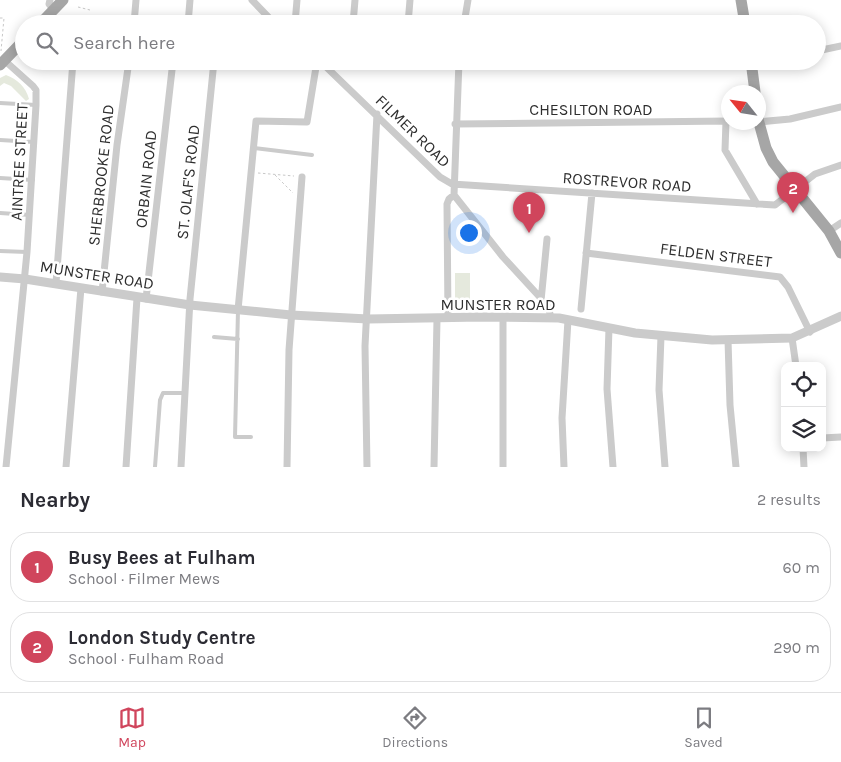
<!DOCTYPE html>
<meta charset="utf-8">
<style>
:root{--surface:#fff;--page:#f2f2f3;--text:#2b2b33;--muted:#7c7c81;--line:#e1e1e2;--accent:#d0455c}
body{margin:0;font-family:Karla,sans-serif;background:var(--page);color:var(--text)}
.controls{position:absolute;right:15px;bottom:15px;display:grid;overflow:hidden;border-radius:10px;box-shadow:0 2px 12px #0003}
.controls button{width:45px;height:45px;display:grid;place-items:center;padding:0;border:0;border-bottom:1px solid var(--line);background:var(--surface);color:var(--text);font:25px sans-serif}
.compass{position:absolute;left:721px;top:85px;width:45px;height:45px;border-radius:50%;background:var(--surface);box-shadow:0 2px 12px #0003;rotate:300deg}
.you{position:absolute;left:468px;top:232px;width:18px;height:18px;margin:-12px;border:4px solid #fff;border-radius:50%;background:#1a73e8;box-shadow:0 0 0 8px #1a73e833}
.badge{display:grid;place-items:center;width:32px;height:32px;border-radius:50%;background:var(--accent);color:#fff;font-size:16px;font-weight:700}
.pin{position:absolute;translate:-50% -41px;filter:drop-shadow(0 1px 2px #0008)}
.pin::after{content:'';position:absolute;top:26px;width:18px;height:15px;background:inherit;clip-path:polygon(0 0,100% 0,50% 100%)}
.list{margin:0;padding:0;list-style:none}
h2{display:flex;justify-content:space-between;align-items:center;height:65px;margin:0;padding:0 20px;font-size:21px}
h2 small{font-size:16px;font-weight:400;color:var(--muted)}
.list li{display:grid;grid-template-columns:32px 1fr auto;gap:15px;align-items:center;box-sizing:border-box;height:70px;margin:0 10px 10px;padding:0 10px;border:1px solid var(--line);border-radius:20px}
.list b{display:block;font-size:19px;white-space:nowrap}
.list p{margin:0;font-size:16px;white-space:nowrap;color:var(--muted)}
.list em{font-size:16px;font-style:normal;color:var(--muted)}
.icon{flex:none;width:28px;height:28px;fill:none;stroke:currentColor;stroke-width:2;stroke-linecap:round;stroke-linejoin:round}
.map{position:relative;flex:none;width:841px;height:467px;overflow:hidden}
.search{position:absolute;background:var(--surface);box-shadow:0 2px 12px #0003;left:15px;right:15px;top:15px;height:55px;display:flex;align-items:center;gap:12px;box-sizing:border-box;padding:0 18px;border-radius:28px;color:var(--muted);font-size:19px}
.sheet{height:225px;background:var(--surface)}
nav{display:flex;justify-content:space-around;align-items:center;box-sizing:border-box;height:70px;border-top:1px solid var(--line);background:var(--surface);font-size:14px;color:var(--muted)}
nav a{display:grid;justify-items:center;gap:2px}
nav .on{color:var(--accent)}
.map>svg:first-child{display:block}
</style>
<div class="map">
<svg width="841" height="467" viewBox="0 0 841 467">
<rect width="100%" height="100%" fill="#fff"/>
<path fill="#e5e9dd" d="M6,75C17,79 26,87 29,99L26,101L11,86L4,83L0,86V78Z
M455,273H470V299H455Z"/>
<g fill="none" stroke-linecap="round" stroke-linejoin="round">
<path stroke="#c8c8c8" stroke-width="1" stroke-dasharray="2.5 2.5" stroke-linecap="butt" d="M78,7L90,10
M0,18H4L1,51
M258,173L294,176
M275,175L293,193"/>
<path stroke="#cbcbcb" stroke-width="4" d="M0,103L36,105
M0,140L34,142
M254,148L312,155
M0,178L33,180
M0,213L30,215
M0,251L27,252
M238,310L235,437H251
M214,337L238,339
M155,467L160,400L163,393H186"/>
<path stroke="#cbcbcb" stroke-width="7" d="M50,0L49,4L54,10
M252,0L275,24
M134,24L136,0
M188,24L190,0
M295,24L297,0
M353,24L355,0
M408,24L410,0
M464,24L468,0
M817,51L841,46
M4,60L33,86L36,90V105L27,252L6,467
M320,61L440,177L452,184L775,205L815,174L841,165
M459,61L454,195L503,257L548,306L551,318
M752,66L774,61
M726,121L725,150L757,204
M758,122L790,119L841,107
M455,124L728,121
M829,231L841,223
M586,253L780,277L788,287L810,332
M56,283L73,61
M102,292L117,145L129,61
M146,299L173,61
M541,301L547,239
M581,309L592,193
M238,310L256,121L307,122L317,61
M503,317V467
M448,318L447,204L449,199L454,195
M609,328L607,389L613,467
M661,336L659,390L665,467
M792,338L796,366
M728,340L730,405L736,467
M822,438L841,437
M803,448L804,467
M66,467L81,288
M126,467L137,298
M181,467L190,299L214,61
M287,467L289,350L302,177
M367,467L365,346L377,114
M434,467L437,319
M564,467L562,418L568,320"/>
<path stroke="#cbcbcb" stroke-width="9" d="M0,277L25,279L190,305L291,315L368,319L481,317L559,318L635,333L712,340L792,338L841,316"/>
<path stroke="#a6a6a6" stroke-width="11" d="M741,0L745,24
M40,24L63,0
M751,61L755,92
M0,65L24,40
M758,119L766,148L773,162L829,231L841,253"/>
</g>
<g text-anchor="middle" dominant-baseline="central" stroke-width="5" stroke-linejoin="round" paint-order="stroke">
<g font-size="16" fill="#2e2e2e" stroke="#fff">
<text x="591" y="109">CHESILTON ROAD</text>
<text transform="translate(413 131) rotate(44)">FILMER ROAD</text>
<text transform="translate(19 162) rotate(-87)">AINTREE STREET</text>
<text transform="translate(101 175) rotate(-84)">SHERBROOKE ROAD</text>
<text transform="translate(146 179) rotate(-84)">ORBAIN ROAD</text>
<text transform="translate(188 182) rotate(-84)">ST. OLAF'S ROAD</text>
<text transform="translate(627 182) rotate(4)">ROSTREVOR ROAD</text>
<text transform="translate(716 255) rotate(7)">FELDEN STREET</text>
<text transform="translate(97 275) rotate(9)">MUNSTER ROAD</text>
<text x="498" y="304">MUNSTER ROAD</text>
</g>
</g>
</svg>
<div class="controls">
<button><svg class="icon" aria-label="locate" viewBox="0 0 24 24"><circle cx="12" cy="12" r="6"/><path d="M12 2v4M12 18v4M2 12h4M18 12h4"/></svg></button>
<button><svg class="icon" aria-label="layers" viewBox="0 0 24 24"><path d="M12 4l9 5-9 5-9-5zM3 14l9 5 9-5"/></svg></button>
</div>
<svg class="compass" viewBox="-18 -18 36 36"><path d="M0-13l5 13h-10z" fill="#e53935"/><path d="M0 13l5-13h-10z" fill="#7c7c81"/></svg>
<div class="you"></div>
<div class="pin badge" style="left:529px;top:233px">1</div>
<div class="pin badge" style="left:793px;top:213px">2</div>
<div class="search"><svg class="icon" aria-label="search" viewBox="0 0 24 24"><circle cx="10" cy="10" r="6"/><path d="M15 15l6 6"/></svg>Search here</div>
</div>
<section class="sheet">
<h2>Nearby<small>2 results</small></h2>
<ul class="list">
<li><span class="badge">1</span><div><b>Busy Bees at Fulham</b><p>School · Filmer Mews</p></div><em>60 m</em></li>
<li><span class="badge">2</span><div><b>London Study Centre</b><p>School · Fulham Road</p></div><em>290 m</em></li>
</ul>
</section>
<nav>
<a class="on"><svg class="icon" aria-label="map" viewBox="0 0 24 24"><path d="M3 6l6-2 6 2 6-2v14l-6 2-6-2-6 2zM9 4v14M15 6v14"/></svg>Map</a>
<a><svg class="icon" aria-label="directions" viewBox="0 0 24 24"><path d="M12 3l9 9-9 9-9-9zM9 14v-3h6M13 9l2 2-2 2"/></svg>Directions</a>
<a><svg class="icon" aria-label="saved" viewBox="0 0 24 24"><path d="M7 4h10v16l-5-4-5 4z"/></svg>Saved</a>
</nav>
